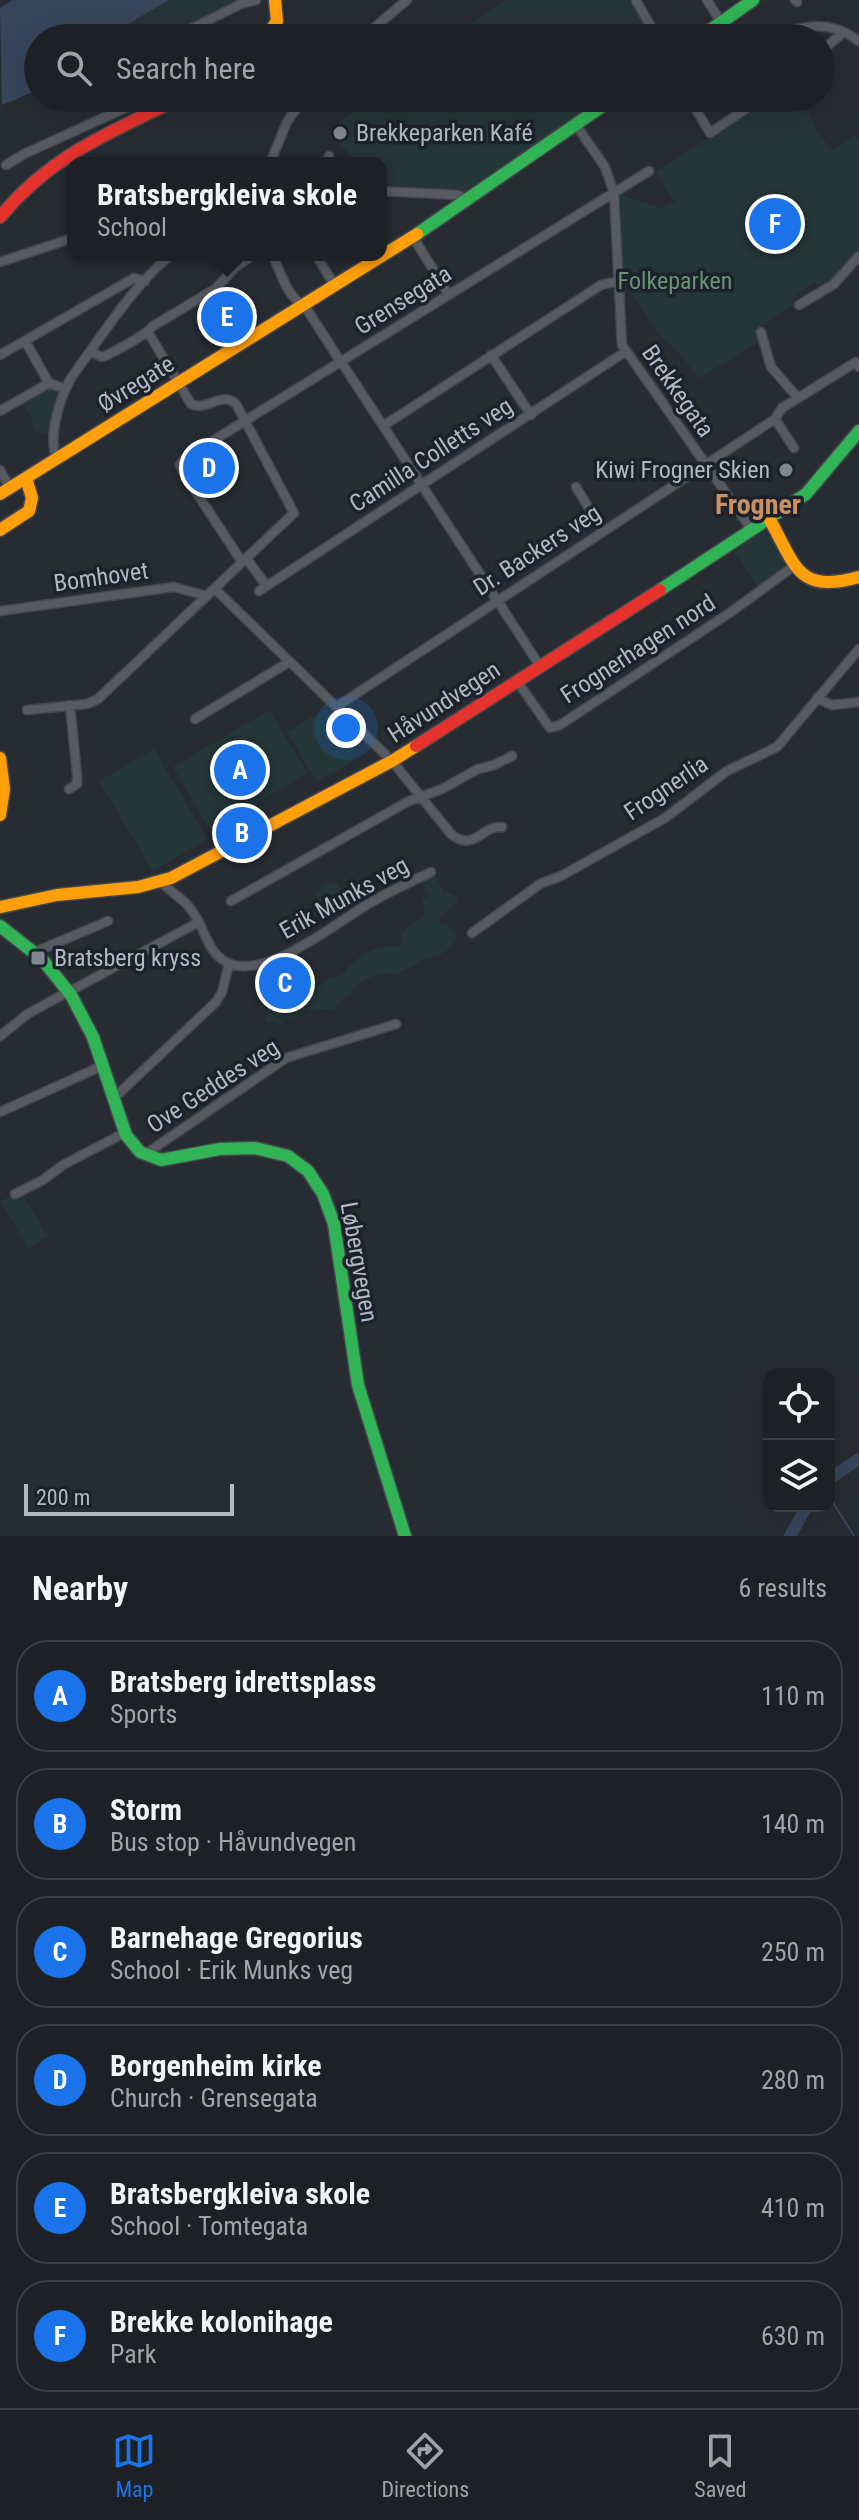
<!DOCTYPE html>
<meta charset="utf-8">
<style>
:root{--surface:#1d2126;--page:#2a2e32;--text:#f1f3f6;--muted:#a0a3a7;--line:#3b3e43;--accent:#1a73e8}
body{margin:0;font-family:"Roboto Condensed",sans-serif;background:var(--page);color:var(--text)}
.controls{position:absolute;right:24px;bottom:24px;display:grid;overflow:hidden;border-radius:16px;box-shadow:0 8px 32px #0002}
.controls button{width:72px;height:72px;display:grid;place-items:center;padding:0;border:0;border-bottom:2px solid var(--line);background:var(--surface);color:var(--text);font:40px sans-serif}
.scale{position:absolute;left:24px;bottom:20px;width:210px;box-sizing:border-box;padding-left:8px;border:4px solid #b0b8c4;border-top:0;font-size:22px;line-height:28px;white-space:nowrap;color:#b0b8c4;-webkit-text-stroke:6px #1b222c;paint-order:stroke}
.you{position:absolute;left:346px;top:728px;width:28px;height:28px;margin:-20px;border:6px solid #fff;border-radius:50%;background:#1a73e8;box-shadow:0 0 0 12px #1a73e833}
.badge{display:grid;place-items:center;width:52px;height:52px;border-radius:50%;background:var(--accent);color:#fff;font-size:26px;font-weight:700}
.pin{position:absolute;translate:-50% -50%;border:4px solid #fff;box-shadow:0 2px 8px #0006}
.popup{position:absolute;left:67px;top:157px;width:320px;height:104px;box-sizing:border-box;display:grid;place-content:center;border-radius:16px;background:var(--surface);filter:drop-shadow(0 2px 6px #0005);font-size:26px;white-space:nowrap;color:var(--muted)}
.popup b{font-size:30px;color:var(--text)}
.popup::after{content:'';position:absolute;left:50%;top:100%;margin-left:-16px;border:16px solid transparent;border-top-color:var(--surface)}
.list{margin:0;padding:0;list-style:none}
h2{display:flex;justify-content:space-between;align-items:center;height:104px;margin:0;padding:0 32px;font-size:34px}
h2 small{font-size:26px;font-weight:400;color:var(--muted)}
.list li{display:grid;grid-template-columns:52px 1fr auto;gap:24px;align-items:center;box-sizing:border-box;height:112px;margin:0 16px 16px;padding:0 16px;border:2px solid var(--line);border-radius:32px}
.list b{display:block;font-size:30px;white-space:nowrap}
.list p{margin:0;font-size:26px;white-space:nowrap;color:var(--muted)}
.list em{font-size:26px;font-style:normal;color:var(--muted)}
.icon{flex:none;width:44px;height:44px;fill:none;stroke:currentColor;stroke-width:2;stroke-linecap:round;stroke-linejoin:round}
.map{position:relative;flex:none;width:859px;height:1536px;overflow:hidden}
.search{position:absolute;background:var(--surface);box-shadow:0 8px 32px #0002;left:24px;right:24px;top:24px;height:88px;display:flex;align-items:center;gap:20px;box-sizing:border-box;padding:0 28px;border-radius:44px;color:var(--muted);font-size:30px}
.sheet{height:872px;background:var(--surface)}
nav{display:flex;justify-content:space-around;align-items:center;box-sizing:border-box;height:112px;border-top:2px solid var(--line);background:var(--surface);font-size:22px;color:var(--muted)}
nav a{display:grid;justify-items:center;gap:4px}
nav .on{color:var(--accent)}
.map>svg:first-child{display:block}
</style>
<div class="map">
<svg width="859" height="1536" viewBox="0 0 859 1536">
<rect width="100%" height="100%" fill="#272c32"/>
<path fill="#253638" d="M169,0H238L164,38H111L113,33Z
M505,0H630L653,38H449Z
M369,98H605L464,193L385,184L381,186V163H358L328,132Z
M771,98H797L831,151L856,135L859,140V253L832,281L820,288L815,282L792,298L795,304L759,328L765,338L698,379L682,355L663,339L628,288H624L620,194L660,208L675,202L656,172Z
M46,388L58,391L47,435L33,430L32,418L22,402Z
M765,529L787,565L757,586L733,551Z
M327,708L357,759L317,782L287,732Z
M269,710L307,773L211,831L173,767Z
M154,749L207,839L153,871L99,781Z
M434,873L443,890L441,892L451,893L459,899L439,919V923L448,926L458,938L449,949L438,956L428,958L395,975C380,969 367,979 353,988L352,995L344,998L335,1009L303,1010L293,1021L286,1018L283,1025L265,1020L268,1014L259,1008L261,1005L275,1004L280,1007L329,979L345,973C352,958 380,943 397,947L404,943L401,933L425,914L422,899L429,896L423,882L424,879Z
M327,882L333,884L337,882L349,906L329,917L315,893Z
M21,1191L47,1236L28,1249L1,1201Z"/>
<path fill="#37465b" d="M13,0H169L113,33L111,38H38V90L2,105L0,8Z"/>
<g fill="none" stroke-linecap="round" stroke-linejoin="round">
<path stroke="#37465b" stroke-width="2" d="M829,1496L854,1536"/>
<path stroke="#37465b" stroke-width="12" d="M829,1479L859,1459
M790,1536L807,1506"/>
<g stroke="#44484d" stroke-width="11">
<path id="street" d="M636,0L657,38
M707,0L721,22
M795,0L797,2
M201,24L203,38
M172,38L241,4L256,0
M362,38L407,0
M770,38C801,24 831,20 859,41
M821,51L844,32
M689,98L710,133L762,98
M576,125L605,167L614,193L622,345L752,530
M270,163L287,122L304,98
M327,163L329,156
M6,165L24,154L147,98
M381,191L458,195L467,200
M413,237L449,295
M272,255C282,272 285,296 304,305L337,356
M316,255L335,286
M0,262L73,238
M799,305L834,284L859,256
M761,332L771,367L798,398
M25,341L49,383
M92,352L102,357L107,355C119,349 146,335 153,326L215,289L236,267L253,255
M0,355L134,278L145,281
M491,355L531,415
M342,363L540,666
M0,411L49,383L65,389
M775,419L794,448
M383,426L601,285L618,281
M57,459C47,437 60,398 71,378C95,345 140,276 172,255
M0,470L10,488
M576,487L603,531
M246,558L266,585
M242,562L185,475L180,465L185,458L649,171
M215,589L392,761L451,834C474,853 482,825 502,827
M259,591L625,352
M0,611L174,587L207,596
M517,681L550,728L560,725L731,612L794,566
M817,698L832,705L859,702
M336,707L775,419L782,408L856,362L859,367
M27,710L87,704L98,699L294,513L236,404C221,390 208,412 191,404L148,332
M195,719L289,662
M69,789L77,784V775L70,705
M162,882C170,892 181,897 189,907C205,924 204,949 226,962C264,983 338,921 370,903C390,891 411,882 431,872
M231,901L409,801L442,789L478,769L494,765L512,756
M472,933L540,884L561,876L665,818L727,771L777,747L859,649
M35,952L108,921
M0,1036L29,1013L199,922
M114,1098L216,1002L222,992L229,964
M0,1112L104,1065
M144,1155L286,1058L396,1024
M15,1194L43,1180L63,1165L126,1132"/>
</g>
<g stroke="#44484d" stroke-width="15">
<path id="fast" d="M699,38L753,0
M417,234L614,98
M660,590L806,494L859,431
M0,926L42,959L71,995L93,1037L126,1135L140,1152L161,1160L220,1149L255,1148L288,1156L308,1171L323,1194L334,1224L358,1385L405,1536"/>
</g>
<g stroke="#44484d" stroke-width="15">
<path id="slow" d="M265,38L277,21L275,0
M0,494L417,234
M770,520C796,567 798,594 859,577
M0,530L29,511L32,498L26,478
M0,758L4,789L0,815
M1,907L57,895L138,887L171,878L392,761L416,746"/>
</g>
<g stroke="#44484d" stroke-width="15">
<path id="jam" d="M0,217C52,154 110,133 180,98
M416,746L660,590"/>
</g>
<use href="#street" stroke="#575a60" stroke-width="8"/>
<use href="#fast" stroke="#30b455" stroke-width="12"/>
<use href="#slow" stroke="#ff9f0a" stroke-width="12"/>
<use href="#jam" stroke="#e5322d" stroke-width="12"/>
</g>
<g fill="#808791" stroke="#1b222c" stroke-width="3">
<circle cx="340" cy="133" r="8"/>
<circle cx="786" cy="470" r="8"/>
<rect x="30" y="950" width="16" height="16" rx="4"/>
</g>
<g text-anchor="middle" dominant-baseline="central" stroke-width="7" stroke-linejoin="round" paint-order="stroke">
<g font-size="24" fill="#b0b8c4" stroke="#1b222c" text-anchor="start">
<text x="356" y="133">Brekkeparken Kafé</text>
<text x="770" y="470" text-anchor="end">Kiwi Frogner Skien</text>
<text x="54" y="958">Bratsberg kryss</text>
</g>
<g font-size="24" fill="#6a9273" stroke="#1b222c">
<text x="675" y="281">Folkeparken</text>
</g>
<g font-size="24" fill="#b0b8c4" stroke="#1b222c">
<text transform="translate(403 300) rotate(-32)">Grensegata</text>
<text transform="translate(136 384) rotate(-32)">Øvregate</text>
<text transform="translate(678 391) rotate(55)">Brekkegata</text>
<text transform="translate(431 455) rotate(-33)">Camilla Colletts veg</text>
<text transform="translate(537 550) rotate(-33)">Dr. Backers veg</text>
<text transform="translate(101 577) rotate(-8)">Bomhovet</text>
<text transform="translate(638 649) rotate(-33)">Frognerhagen nord</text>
<text transform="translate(444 702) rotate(-33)">Håvundvegen</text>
<text transform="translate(666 788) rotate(-34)">Frognerlia</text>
<text transform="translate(344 898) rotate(-29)">Erik Munks veg</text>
<text transform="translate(213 1086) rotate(-33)">Ove Geddes veg</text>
<text transform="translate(359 1262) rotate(80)">Løbergvegen</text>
</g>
<g font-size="28" font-weight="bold" fill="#ca9065" stroke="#1b222c">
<text x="758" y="504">Frogner</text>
</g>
</g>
</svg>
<div class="controls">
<button><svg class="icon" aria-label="locate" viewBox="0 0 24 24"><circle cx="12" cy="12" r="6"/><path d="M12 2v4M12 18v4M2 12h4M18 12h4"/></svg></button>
<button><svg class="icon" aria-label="layers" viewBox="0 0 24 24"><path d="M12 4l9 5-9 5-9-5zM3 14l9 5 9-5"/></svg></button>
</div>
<div class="scale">200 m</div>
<div class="you"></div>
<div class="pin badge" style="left:240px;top:770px">A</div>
<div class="pin badge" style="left:242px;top:833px">B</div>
<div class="pin badge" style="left:285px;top:983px">C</div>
<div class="pin badge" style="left:209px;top:468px">D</div>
<div class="pin badge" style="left:227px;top:317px">E</div>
<div class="popup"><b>Bratsbergkleiva skole</b>School</div>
<div class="pin badge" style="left:775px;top:224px">F</div>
<div class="search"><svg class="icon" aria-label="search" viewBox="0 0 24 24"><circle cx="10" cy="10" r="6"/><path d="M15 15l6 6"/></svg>Search here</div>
</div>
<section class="sheet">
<h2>Nearby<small>6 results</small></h2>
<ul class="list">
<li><span class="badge">A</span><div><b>Bratsberg idrettsplass</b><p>Sports</p></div><em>110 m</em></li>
<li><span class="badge">B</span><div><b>Storm</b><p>Bus stop · Håvundvegen</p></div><em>140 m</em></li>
<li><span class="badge">C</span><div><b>Barnehage Gregorius</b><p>School · Erik Munks veg</p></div><em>250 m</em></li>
<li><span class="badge">D</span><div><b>Borgenheim kirke</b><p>Church · Grensegata</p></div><em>280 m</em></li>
<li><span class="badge">E</span><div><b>Bratsbergkleiva skole</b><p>School · Tomtegata</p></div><em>410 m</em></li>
<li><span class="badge">F</span><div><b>Brekke kolonihage</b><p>Park</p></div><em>630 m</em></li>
</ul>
</section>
<nav>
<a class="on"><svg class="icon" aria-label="map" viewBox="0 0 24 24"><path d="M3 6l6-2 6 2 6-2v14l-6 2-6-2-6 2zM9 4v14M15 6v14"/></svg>Map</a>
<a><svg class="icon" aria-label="directions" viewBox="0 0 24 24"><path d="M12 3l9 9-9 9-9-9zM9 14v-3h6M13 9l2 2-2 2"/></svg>Directions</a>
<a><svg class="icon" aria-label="saved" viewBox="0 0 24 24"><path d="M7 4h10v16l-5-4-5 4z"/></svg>Saved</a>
</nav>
